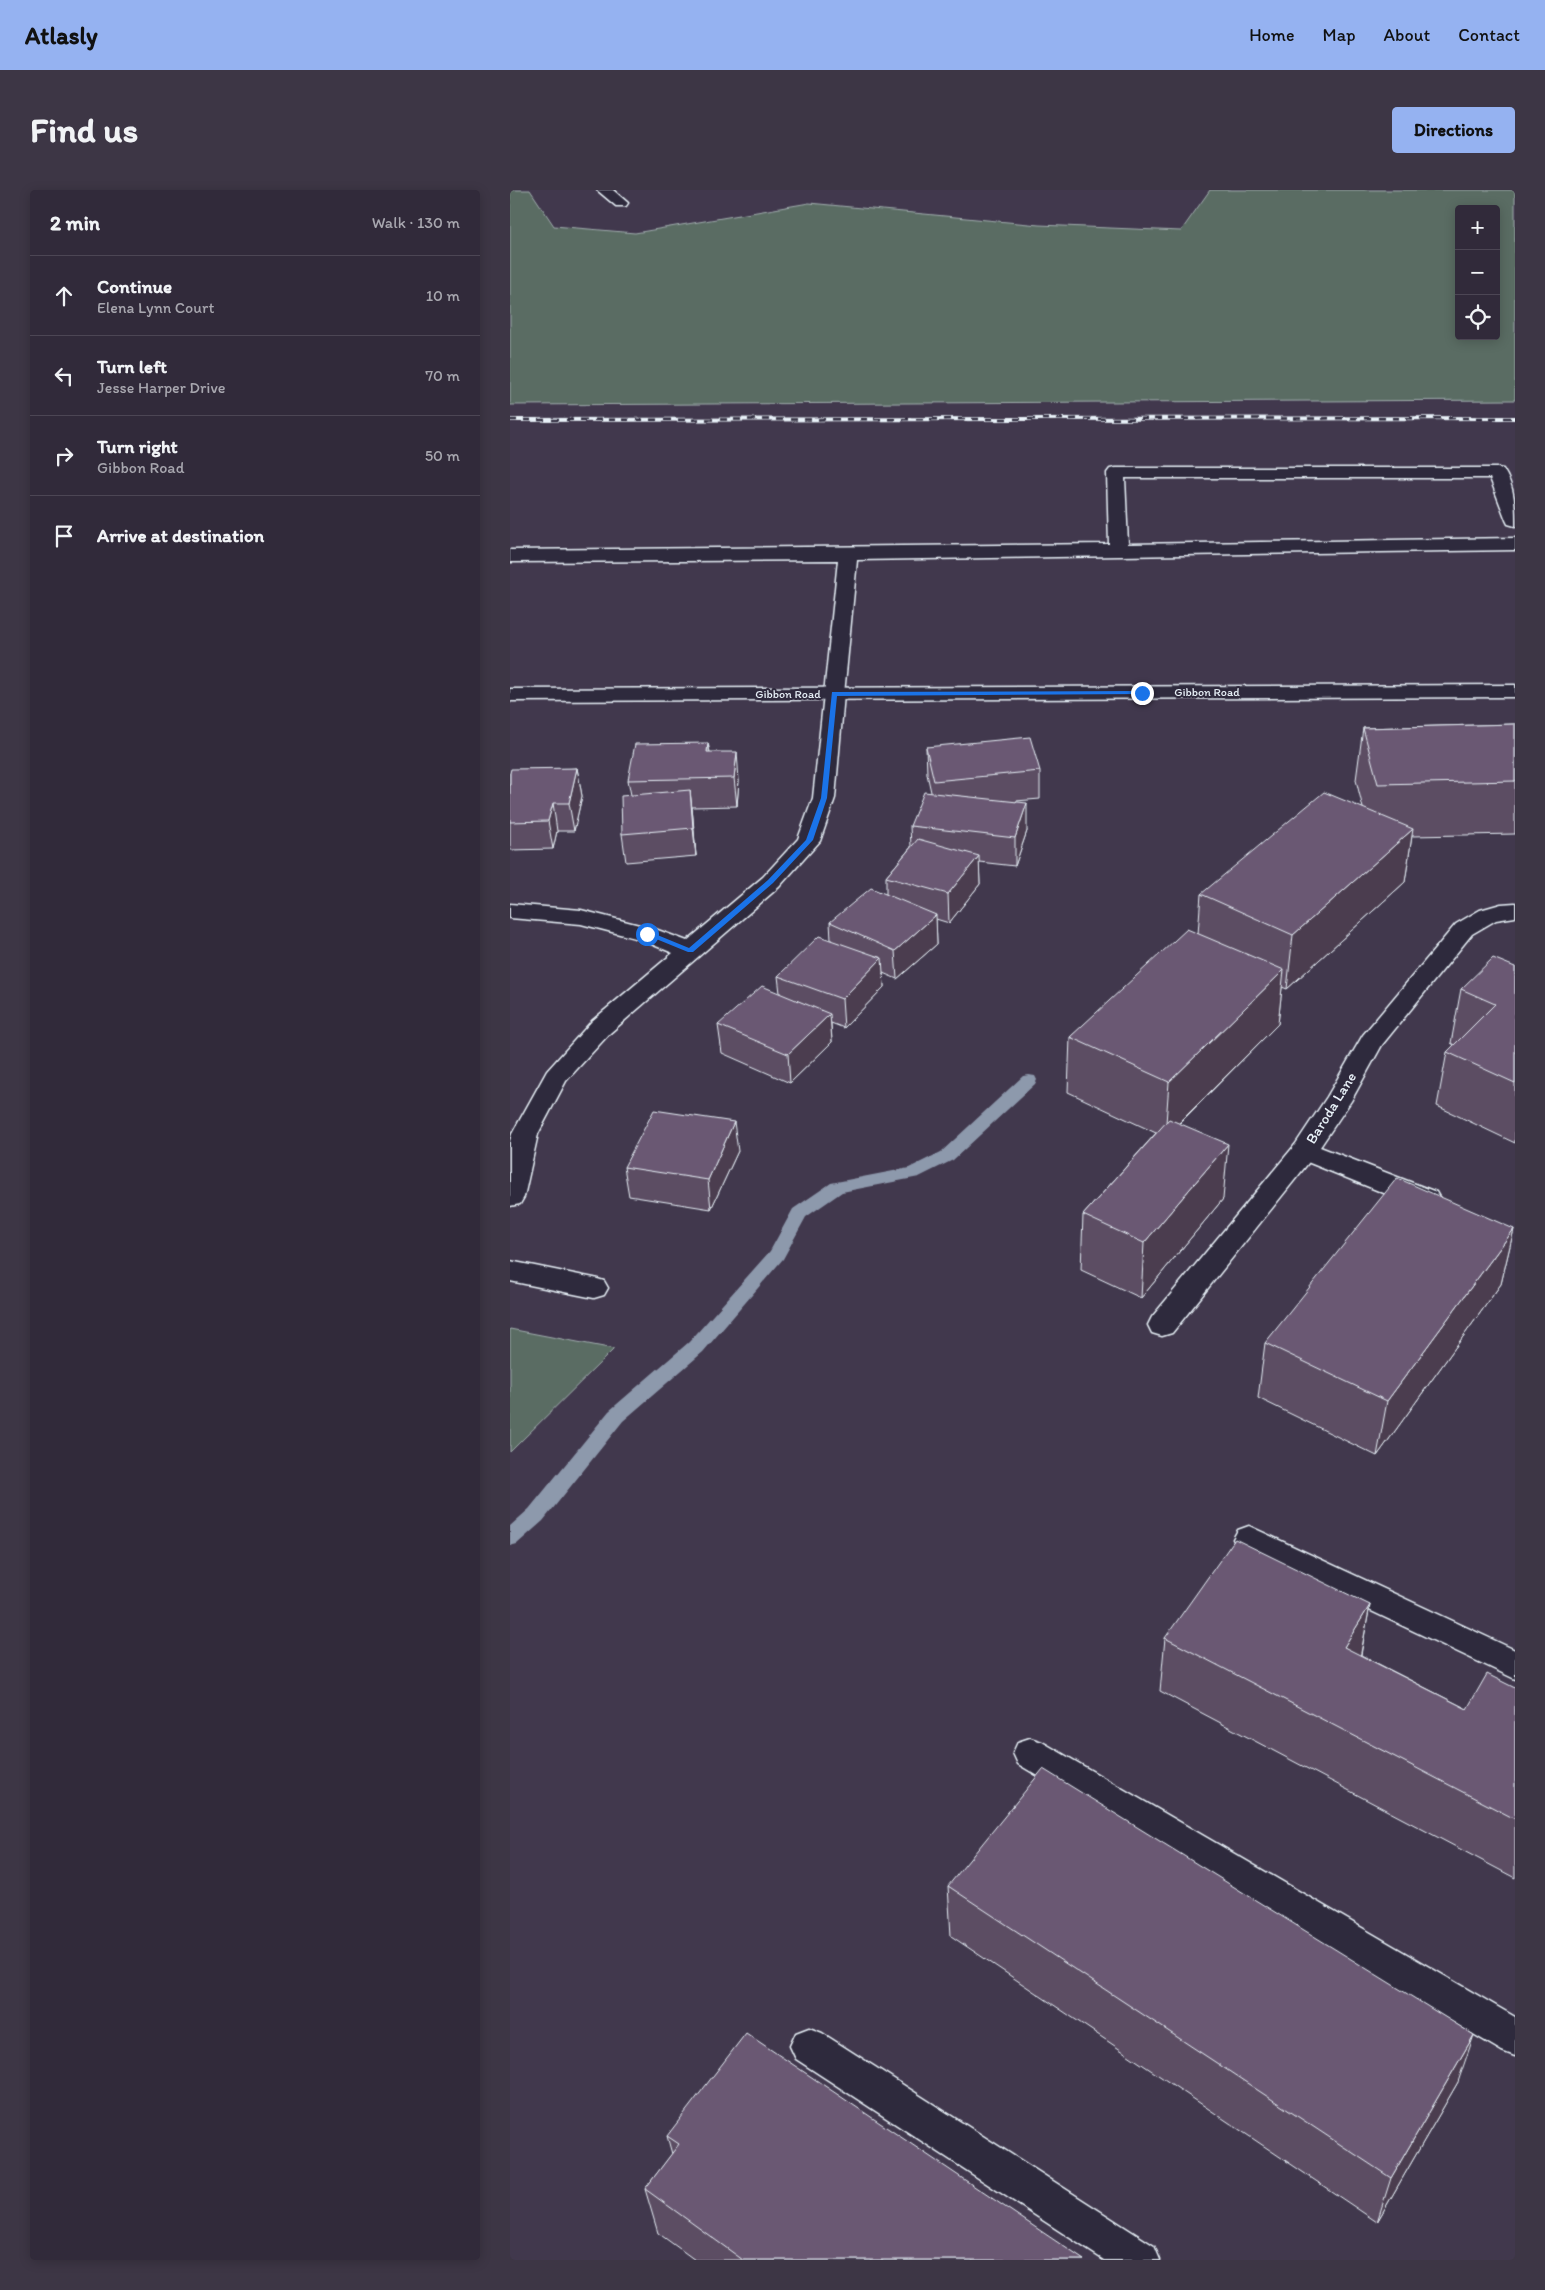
<!DOCTYPE html>
<meta charset="utf-8">
<style>
:root{--surface:#312a3a;--page:#3d3645;--text:#f1f3f6;--muted:#a8a7af;--line:#4c4654;--accent:#95b2f1}
body{margin:0;font-family:Itim,sans-serif;background:var(--page);color:var(--text)}
.controls{position:absolute;right:15px;top:15px;display:grid;overflow:hidden;border-radius:5px;box-shadow:0 2px 12px #0003}
.controls button{width:45px;height:45px;display:grid;place-items:center;padding:0;border:0;border-bottom:1px solid var(--line);background:var(--surface);color:var(--text);font:25px sans-serif}
.stop{position:absolute;width:15px;height:15px;margin:-11px;border:4px solid #1a73e8;border-radius:50%;background:#fff}
.stop.end{background:#1a73e8;border-color:#fff;box-shadow:0 1px 5px #0008}
.list{margin:0;padding:0;list-style:none}
h2{display:flex;justify-content:space-between;align-items:center;height:65px;margin:0;padding:0 20px;font-size:21px}
h2 small{font-size:16px;font-weight:400;color:var(--muted)}
.list li{display:grid;grid-template-columns:32px 1fr auto;gap:15px;align-items:center;box-sizing:border-box;height:80px;padding:0 20px;border-top:1px solid var(--line)}
.list b{display:block;font-size:19px;white-space:nowrap}
.list p{margin:0;font-size:16px;white-space:nowrap;color:var(--muted)}
.list em{font-size:16px;font-style:normal;color:var(--muted)}
.icon{flex:none;width:28px;height:28px;fill:none;stroke:currentColor;stroke-width:2;stroke-linecap:round;stroke-linejoin:round}
.map{position:relative;flex:none;width:1005px;height:2070px;overflow:hidden;border-radius:5px}
header{display:flex;align-items:center;gap:30px;box-sizing:border-box;height:70px;padding:0 25px;background:var(--accent);color:#111}
header strong{font-size:24px}
nav{display:flex;gap:28px;margin-inline-start:auto;font-size:18px}
.intro{display:flex;align-items:center;justify-content:space-between;box-sizing:border-box;height:120px;padding:0 30px}
h1{margin:0;font-size:35px}
.button{padding:12px 22px;border-radius:5px;background:var(--accent);color:#111;font-size:18px;font-weight:700}
main{display:flex;gap:30px;padding:0 30px}
aside{flex:1;background:var(--surface);border-radius:5px;box-shadow:0 2px 12px #0003}
.map>svg:first-child{display:block}
</style>
<header>
<strong>Atlasly</strong>
<nav><a>Home</a><a>Map</a><a>About</a><a>Contact</a></nav>
</header>
<div class="intro"><h1>Find us</h1><a class="button">Directions</a></div>
<main>
<aside>
<h2>2 min<small>Walk · 130 m</small></h2>
<ul class="list">
<li><svg class="icon" aria-label="ahead" viewBox="0 0 24 24"><path d="M12 20V5M6 11l6-6 6 6"/></svg><div><b>Continue</b><p>Elena Lynn Court</p></div><em>10 m</em></li>
<li><svg class="icon" aria-label="left" viewBox="0 0 24 24"><path d="M17 20v-9H6M10 6l-5 5 5 5"/></svg><div><b>Turn left</b><p>Jesse Harper Drive</p></div><em>70 m</em></li>
<li><svg class="icon" aria-label="right" viewBox="0 0 24 24"><path d="M7 20v-9h11M14 6l5 5-5 5"/></svg><div><b>Turn right</b><p>Gibbon Road</p></div><em>50 m</em></li>
<li><svg class="icon" aria-label="arrive" viewBox="0 0 24 24"><path d="M6 21V4h12l-3 4 3 4H6"/></svg><div><b>Arrive at destination</b></div></li>
</ul>
</aside>
<div class="map">
<svg width="1005" height="2070" viewBox="0 0 1005 2070">
<rect width="100%" height="100%" fill="#41384d"/>
<filter id="ink" filterUnits="userSpaceOnUse"><feTurbulence type="fractalNoise" baseFrequency=".02" numOctaves="2"/><feDisplacementMap in="SourceGraphic" scale="10" xChannelSelector="R" yChannelSelector="G"/><feConvolveMatrix kernelMatrix="1 2 1 2 8 2 1 2 1" color-interpolation-filters="sRGB"/></filter>
<g filter="url(#ink)">
<path fill="#5a6c64" stroke="#a1aeae" fill-rule="evenodd" d="M0,0H20L44,36L125,43L299,13L529,35L671,41L700,0H1005V210L0,215ZM949,19H986V146H949Z
M0,1139L104,1159L0,1262Z"/>
<g fill="none" stroke-linecap="round" stroke-linejoin="round">
<path fill="#8d99ac" fill-rule="evenodd" d="M519,885L525,886L527,890L525,894L443,970L409,987L332,1002L296,1027L273,1069L193,1162L113,1231L33,1331L7,1354L0,1356V1336L19,1319L99,1221L179,1152L260,1061L283,1019L321,993L399,978L431,962L513,886Z"/>
<g stroke="#e8f1f8" stroke-width="3">
<path id="lane" d="M87,0H103L118,13L116,16H106Z
M606,278H987L993,279C1005,297 1005,315 1005,336L998,334L996,330L980,288H615L618,354L1005,348V360L347,370L334,504L331,508L324,510L317,508L314,504L328,370L0,372V360L599,354L597,283L600,279Z
M794,952L803,955L807,961L803,967L662,1143L652,1146L642,1143L638,1135L642,1127L785,955Z
M739,1336L1005,1460V1489L728,1358L723,1349L728,1340Z
M520,1548L532,1552L1005,1827V1866L992,1861L508,1574L503,1563L508,1552Z
M299,1838L312,1843L644,2056L650,2070H594L286,1869L280,1856L286,1843Z"/>
</g>
<g stroke="#e8f1f8" stroke-width="3">
<path id="street" d="M324,498L331,500L334,504L325,608L310,651L269,697L100,843L56,891L28,944L14,1007L10,1014L0,1016V951L2,944L37,881L82,831L163,763L129,749L71,734L0,728V714L71,720L145,739L177,751L253,687L288,649L303,608L314,504L317,500Z
M1005,713V727L986,730L962,744L872,855L841,911L810,957L926,1002L930,1009L926,1016L916,1018L906,1016L785,967L781,961L817,907L853,845L946,734L970,720L991,714Z
M0,1071L84,1088L94,1091L98,1098L94,1105L84,1108L0,1091Z"/>
</g>
<g stroke="#e8f1f8" stroke-width="3">
<path id="secondary" d="M1005,495V507L0,511V499Z"/>
</g>
<use href="#lane" fill="#2f2a3d" fill-rule="evenodd"/>
<use href="#street" fill="#2f2a3d" fill-rule="evenodd"/>
<use href="#secondary" fill="#2f2a3d" fill-rule="evenodd"/>
<g stroke="#e8f1f8" stroke-width="4">
<path id="rail" d="M0,230L1005,228"/>
</g>
<use href="#rail" stroke="#2f2a3d" stroke-width="2.5" stroke-dasharray="7" stroke-linecap="butt"/>
</g>
<path fill="#5c4d63" stroke="#e8f1f8" d="M1005,534V644L902,646L895,692L777,799L772,797L768,834L669,934L713,1009L631,1108L571,1080L573,1025L646,943L558,902L560,847L688,744L691,704L853,618L846,590L853,538Z
M198,553L200,562L229,590L227,616L182,617L186,666L116,672L112,644L121,605L118,590Z
M416,557L530,581V609L506,611L517,641L505,676L469,672L470,694L439,733L426,729L427,754L387,789L373,783L374,797L334,838L321,833L322,852L280,893L212,863L208,835L270,803L268,786L321,750L320,732L376,704V687L401,657L400,636L421,602L417,584Z
M67,578L72,606L64,641H47L43,659L0,660V583Z
M1005,777V953L927,916L937,862L944,855L941,853L951,799Z
M228,961L201,1019L119,1006L114,977Z
M1004,1039L991,1094L867,1266L748,1208L755,1153Z
M860,1415L851,1465L957,1519L1005,1498V1688L650,1501L655,1448Z
M438,1696L948,1892L867,2032L441,1746Z
M157,1946L574,2070H185L148,2043L135,1999L162,1964Z"/>
<path fill="#4b3e50" stroke="#e8f1f8" d="M198,553L202,580L200,590L197,562Z
M227,562L229,590L227,616L224,588Z
M67,578L72,606L64,641L59,613Z
M180,600L183,628L186,666L183,638Z
M43,613L47,641L43,659L38,631Z
M517,613V641L505,676V648Z
M903,639L895,692L777,799L783,745Z
M469,666L470,694L439,733L438,704Z
M426,725L427,754L387,789L385,761Z
M372,768L374,797L334,838L332,809Z
M774,780L768,834L655,947L659,892Z
M320,824L322,852L280,893L278,864Z
M224,932L228,961L201,1019L198,990Z
M718,954L713,1009L631,1108L634,1053Z
M1004,1039L991,1094L867,1266L877,1211Z
M860,1415L850,1468L834,1457Z
M964,1845L948,1892L867,2032L881,1988Z"/>
<path fill="#6b5973" stroke="#e8f1f8" d="M1005,534V591L868,594L853,538Z
M520,547L530,581L424,591L416,557Z
M198,553L197,562H227L224,588L118,590L125,554Z
M67,578L59,613H43L38,631L0,632V583L1,579Z
M180,600L183,638L112,644L111,606Z
M414,602L517,613L505,648L400,636Z
M814,602L903,639L783,745L691,704Z
M408,649L469,666L438,704L376,687Z
M361,698L426,725L385,761L320,732Z
M677,739L774,780L659,892L560,847Z
M309,746L372,768L332,809L268,786Z
M983,768L1005,777V893L937,862L985,814L951,799Z
M252,796L320,824L278,864L208,835Z
M144,920L224,932L198,990L114,977Z
M659,929L718,954L634,1053L573,1025Z
M887,988L1004,1039L877,1211L755,1153Z
M725,1349L860,1415L834,1457L957,1519L977,1484L1005,1498V1629L655,1448Z
M533,1579L964,1845L881,1988L438,1696Z
M236,1843L574,2070H233L135,1999L169,1954L157,1946Z"/>
</g>
<path fill="#1a73e8" d="M632,501L634,504L327,506L317,608L303,650L263,693L183,762H178L134,744L140,742L179,758L258,690L296,650L311,608L322,502Z"/>
<g text-anchor="middle" dominant-baseline="central" stroke-width="4" stroke-linejoin="round" paint-order="stroke">
<g font-size="12" fill="#e8f1f8" stroke="#2f2a3d">
<text x="697" y="502">Gibbon Road</text>
<text x="278" y="504">Gibbon Road</text>
</g>
<g font-size="15" fill="#e8f1f8" stroke="#2f2a3d">
<text transform="translate(821 918) rotate(-58)">Baroda Lane</text>
</g>
</g>
</svg>
<div class="controls">
<button>+</button>
<button>−</button>
<button><svg class="icon" aria-label="locate" viewBox="0 0 24 24"><circle cx="12" cy="12" r="6"/><path d="M12 2v4M12 18v4M2 12h4M18 12h4"/></svg></button>
</div>
<div class="stop" style="left:137px;top:744px"></div>
<div class="stop end" style="left:632px;top:503px"></div>
</div>
</main>
